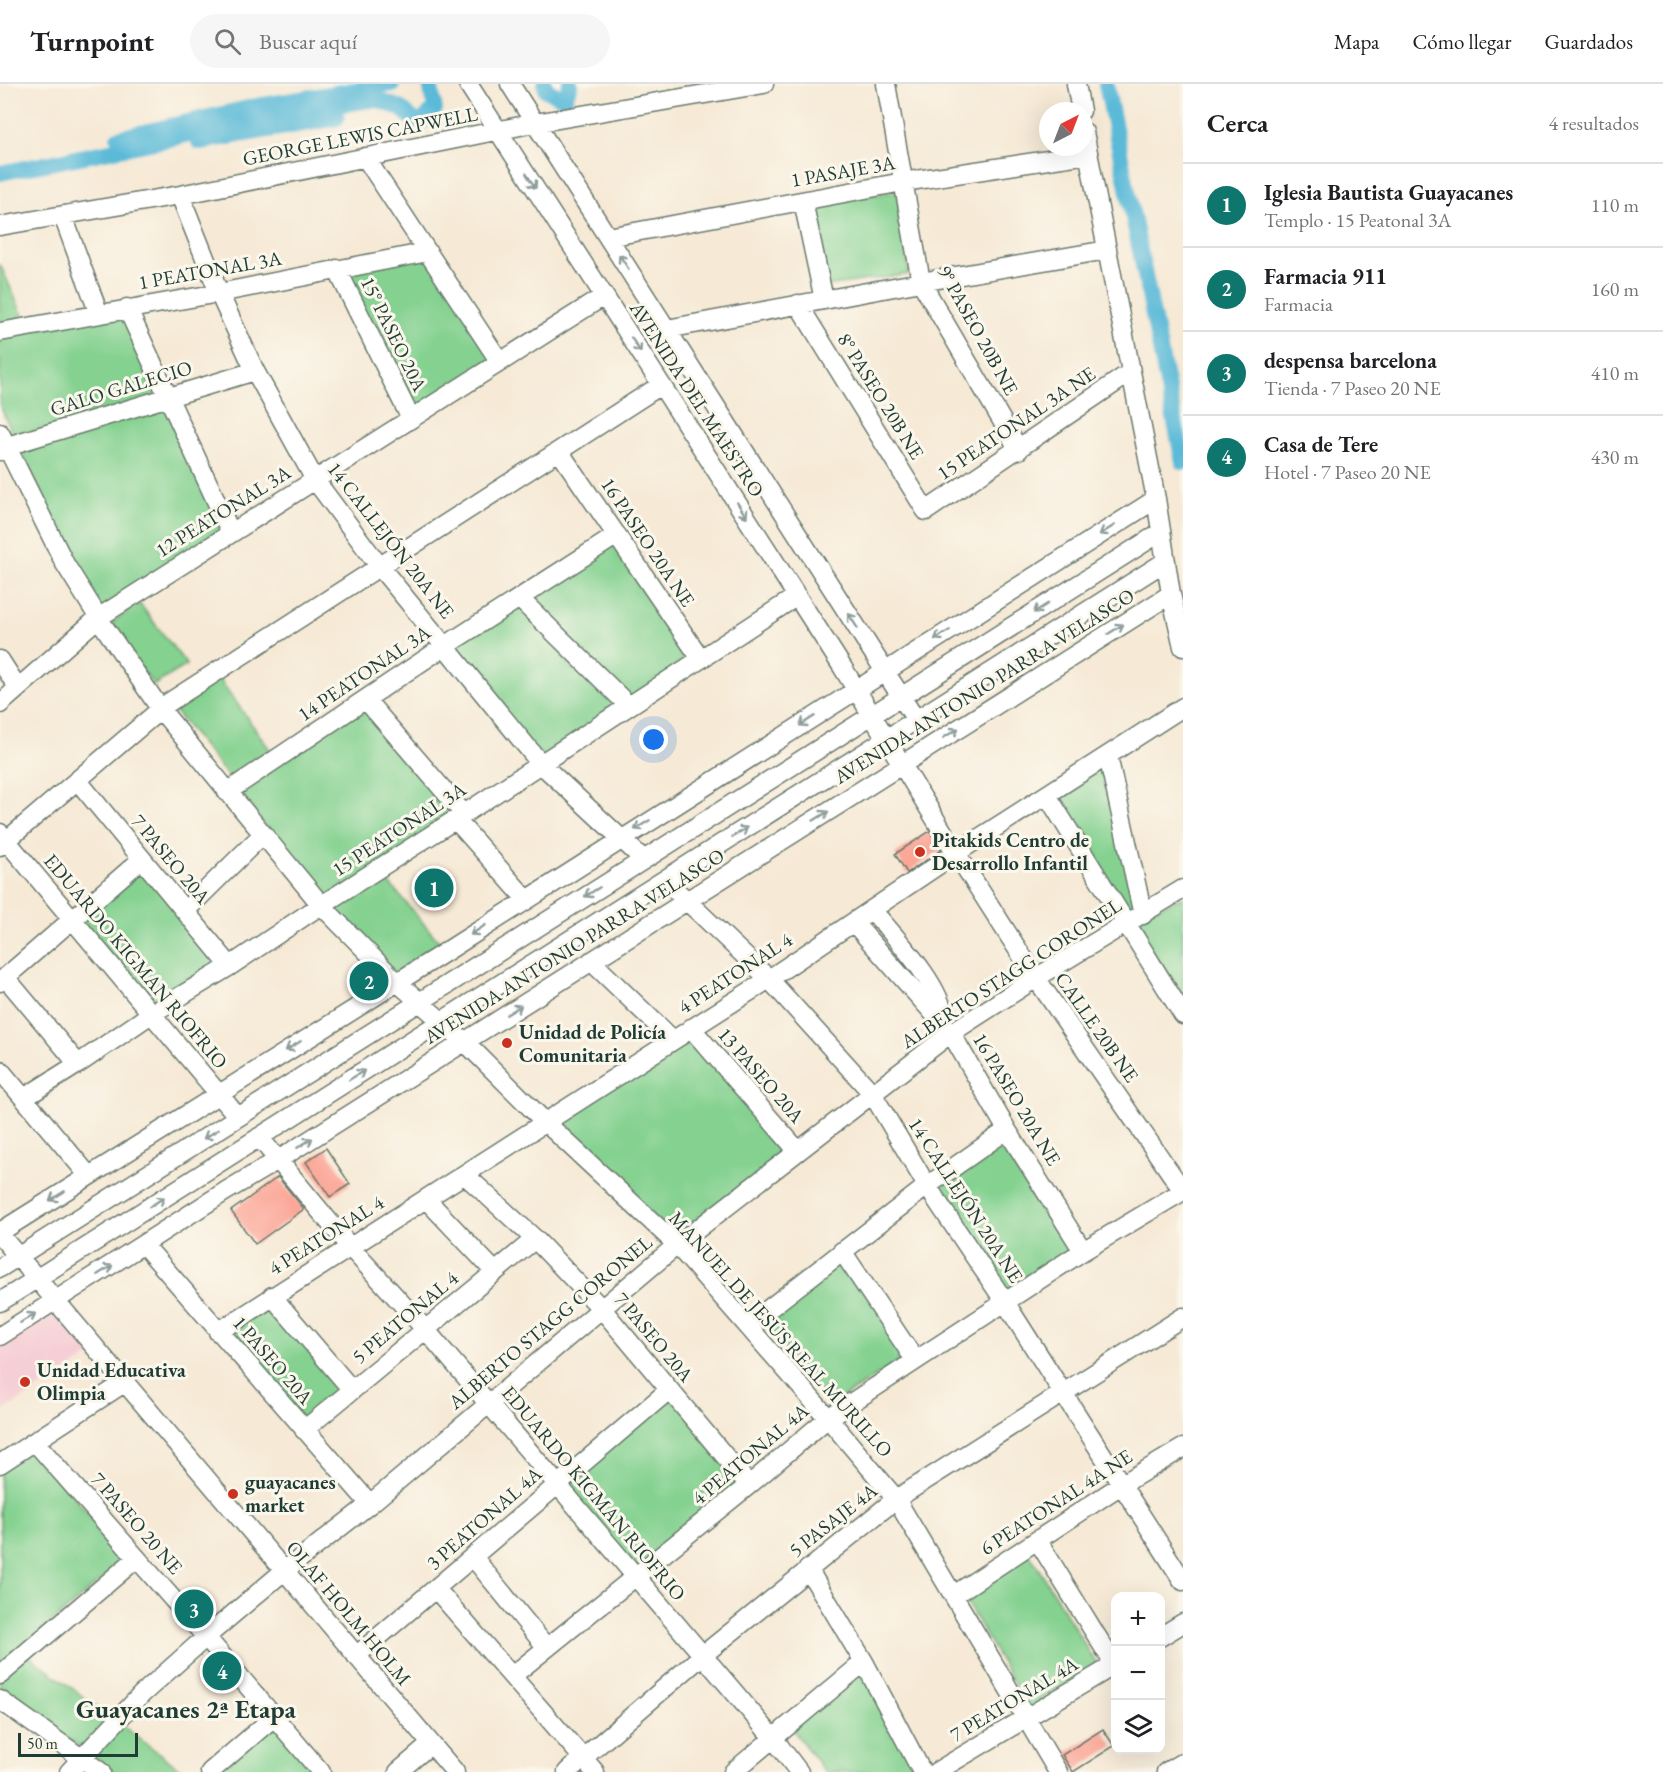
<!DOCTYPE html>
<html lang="es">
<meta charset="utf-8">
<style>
:root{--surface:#fff;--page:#f6f6f6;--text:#202124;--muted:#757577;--line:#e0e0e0;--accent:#0f766e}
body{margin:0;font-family:"EB Garamond",serif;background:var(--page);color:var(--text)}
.controls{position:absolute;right:18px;bottom:18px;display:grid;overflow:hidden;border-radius:12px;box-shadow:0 6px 24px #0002}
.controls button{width:54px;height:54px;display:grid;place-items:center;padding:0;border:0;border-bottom:2px solid var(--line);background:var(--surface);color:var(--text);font:30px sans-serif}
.compass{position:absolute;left:1039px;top:18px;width:54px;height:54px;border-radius:50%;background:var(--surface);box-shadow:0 6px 24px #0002;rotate:42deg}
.scale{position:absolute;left:18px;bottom:15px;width:120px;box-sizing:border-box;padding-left:6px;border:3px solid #1f3d34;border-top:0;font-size:16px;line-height:21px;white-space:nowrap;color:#1f3d34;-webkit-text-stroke:4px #fbf7ec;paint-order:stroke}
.you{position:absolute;left:654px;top:656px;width:21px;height:21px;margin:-15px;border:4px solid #fff;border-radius:50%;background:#1a73e8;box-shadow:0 0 0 9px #1a73e833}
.badge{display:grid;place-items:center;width:39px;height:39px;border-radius:50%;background:var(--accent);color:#fff;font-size:20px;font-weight:700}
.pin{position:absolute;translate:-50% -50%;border:3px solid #fff;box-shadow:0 2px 6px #0006}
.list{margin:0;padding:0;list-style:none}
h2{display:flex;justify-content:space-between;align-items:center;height:78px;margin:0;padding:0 24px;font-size:26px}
h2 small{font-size:20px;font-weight:400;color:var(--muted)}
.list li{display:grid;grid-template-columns:39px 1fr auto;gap:18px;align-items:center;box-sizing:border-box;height:84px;padding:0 24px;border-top:2px solid var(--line)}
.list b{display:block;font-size:22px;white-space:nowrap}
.list p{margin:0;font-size:20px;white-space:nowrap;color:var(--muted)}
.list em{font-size:20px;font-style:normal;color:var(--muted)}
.icon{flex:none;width:33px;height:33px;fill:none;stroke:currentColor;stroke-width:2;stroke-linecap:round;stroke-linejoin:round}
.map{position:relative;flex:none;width:1183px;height:1688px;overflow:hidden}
header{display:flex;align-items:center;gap:36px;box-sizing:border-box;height:84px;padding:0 30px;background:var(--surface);border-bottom:2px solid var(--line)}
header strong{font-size:28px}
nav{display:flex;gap:33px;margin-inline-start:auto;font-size:21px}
.search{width:420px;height:54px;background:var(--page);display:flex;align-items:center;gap:15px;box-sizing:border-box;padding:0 21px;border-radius:33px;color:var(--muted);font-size:22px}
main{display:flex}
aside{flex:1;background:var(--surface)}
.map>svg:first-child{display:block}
</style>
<header>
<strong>Turnpoint</strong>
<div class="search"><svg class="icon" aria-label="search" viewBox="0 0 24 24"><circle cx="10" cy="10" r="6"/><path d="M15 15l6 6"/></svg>Buscar aquí</div>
<nav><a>Mapa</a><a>Cómo llegar</a><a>Guardados</a></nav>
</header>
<main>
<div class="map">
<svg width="1183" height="1688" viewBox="0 0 1183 1688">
<rect width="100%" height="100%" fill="#fbf7ec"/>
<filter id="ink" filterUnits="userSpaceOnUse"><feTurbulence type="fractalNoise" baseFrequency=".0167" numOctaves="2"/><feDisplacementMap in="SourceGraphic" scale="12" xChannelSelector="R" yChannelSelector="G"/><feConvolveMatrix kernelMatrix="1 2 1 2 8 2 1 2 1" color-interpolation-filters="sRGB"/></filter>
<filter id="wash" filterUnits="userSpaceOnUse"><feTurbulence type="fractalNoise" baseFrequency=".008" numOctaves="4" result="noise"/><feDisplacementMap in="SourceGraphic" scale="24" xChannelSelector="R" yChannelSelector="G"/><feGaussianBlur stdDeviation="1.35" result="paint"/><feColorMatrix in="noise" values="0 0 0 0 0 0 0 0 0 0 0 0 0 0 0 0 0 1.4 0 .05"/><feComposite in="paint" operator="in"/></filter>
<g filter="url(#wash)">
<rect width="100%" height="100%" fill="#f6e9d5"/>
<path fill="#f6cfd6" d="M56,1217L98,1267L0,1329V1252Z"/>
<path fill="#84d190" stroke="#528762" stroke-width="1.5" d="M897,107L909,190L827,202L816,121Z
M428,168L500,278L411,335L337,185Z
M0,180L28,243L127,224L231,449L98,534L0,322Z
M617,452L701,575L541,679L446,564Z
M139,519L187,581L154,601L106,543Z
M215,589L276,674L366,616L464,729L378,786L447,867L396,897L322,822L235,701L168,619Z
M1108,672L1142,830L1183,813V930L1047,712Z
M142,775L230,882L151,930L74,835Z
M691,944L797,1066L677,1161L545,1038Z
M1007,1046L1083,1167L1005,1218L927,1102Z
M845,1173L914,1268L831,1321L763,1238Z
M272,1212L352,1306L304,1346L218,1248Z
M669,1306L749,1401L636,1493L557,1400Z
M32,1367L128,1473L0,1583V1382Z
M1029,1469L1098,1582L1028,1624L962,1511Z
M25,1569L184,1688H114L88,1667L0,1616V1591Z
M864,1579L920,1688H825L790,1642Z
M274,1633L321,1688H209Z"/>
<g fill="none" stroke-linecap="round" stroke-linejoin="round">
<path stroke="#5abad8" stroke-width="16" d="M545,0L546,6L565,15L570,0
M1106,0L1183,378
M118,54L257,22L392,0
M199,58L337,34
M0,89L165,56L257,34L376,15L400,24L419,40L435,25L430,0"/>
</g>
<g id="blocks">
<path fill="#fba697" d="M930,747L941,766L907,789L895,770Z
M326,1064L350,1100L330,1113L306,1078Z
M278,1093L304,1125L255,1160L231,1127Z
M1103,1645L1114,1662L1073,1688L1062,1671Z"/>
</g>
</g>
<g filter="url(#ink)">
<use href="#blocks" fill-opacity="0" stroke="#6a796c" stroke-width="1.5"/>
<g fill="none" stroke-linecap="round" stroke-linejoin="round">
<g stroke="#6a796c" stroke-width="21">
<path id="minor" d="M468,0L843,584L956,769L1036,894L1183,1107
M510,0L916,636
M886,0L921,198L1019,366
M1076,0L1081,27
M1084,48L1156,415L1171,510L1183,563
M365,73L500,278
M180,111L219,209L255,287L315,396L380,483L541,680L643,775
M803,117L824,216
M63,132L99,230
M0,142L180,111L535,39L764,0
M608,153L903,98L1088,70
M337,185L411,335
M798,220L926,427L1131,288
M127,224L231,449
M667,245L921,198L1107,166
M0,248L219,209L428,168
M0,349L65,480L105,544L161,626L322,822L396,897L465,958L545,1038L677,1161L828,1334L896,1415L1058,1688
M0,367L17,359L255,287
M559,367L701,575
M519,514L629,622
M0,576L18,604
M366,616L464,730
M0,620L98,534L604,212
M1108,672L1143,831
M78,697L230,882
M227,708L445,562L617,451
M1047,711L1183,931
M456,736L526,815
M0,749L238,1033
M0,762L168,619L661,301
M665,796L769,895L872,1009L927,1102L1005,1218L1183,1497
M185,827L262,751
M873,827C895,854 939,898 944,933
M854,839L951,949L1007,1046L1083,1167
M591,877L673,956
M6,894L78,980
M0,898L142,775
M691,944L797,1066
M0,986L89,1092
M24,1014L78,980L151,930L230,882L306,831L464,730L797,512
M259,1053L350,1163L425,1245L774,1655L799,1688
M465,1091L535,1155L602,1225L749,1401
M426,1115L495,1188
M0,1148L447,867L1156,415
M0,1151L455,1688
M144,1161L370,1420
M842,1167L915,1276
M0,1184L1161,448
M272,1212L352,1306
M0,1218L1166,477
M748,1241L927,1102L1007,1046
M218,1248L769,895L956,769L1183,623
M0,1252L226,1107L278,1076L1171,510
M304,1346L535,1155
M35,1358L206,1553L321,1688
M0,1380L124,1299
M1038,1457L1114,1580
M473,1473L547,1564
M808,1485L864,1578L922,1688
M436,1505L595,1688
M954,1511L1121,1401L1183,1364
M1160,1553L1183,1539
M356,1572L669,1306
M0,1591L137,1474
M512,1592L749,1401L828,1334L1083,1167L1183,1107
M0,1616L101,1688
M69,1688L142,1610L206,1553L284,1487L370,1420L677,1161L951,949L1036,894L1183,805
M210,1688L274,1633
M398,1688L431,1660
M567,1688L703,1571L896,1415L1183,1233
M733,1688L864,1578
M936,1688L1116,1580
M1166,1688L1183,1678"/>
</g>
<use href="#minor" stroke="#fff" stroke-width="18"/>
</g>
<defs><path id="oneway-shaft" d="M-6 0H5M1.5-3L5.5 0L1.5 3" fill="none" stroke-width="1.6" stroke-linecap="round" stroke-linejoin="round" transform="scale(1.5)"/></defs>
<g stroke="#8f9e9a">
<use href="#oneway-shaft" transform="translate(531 97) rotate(57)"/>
<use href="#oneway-shaft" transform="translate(624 178) rotate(-123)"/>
<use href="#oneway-shaft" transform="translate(636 261) rotate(57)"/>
<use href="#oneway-shaft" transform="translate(742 426) rotate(57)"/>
<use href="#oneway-shaft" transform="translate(1107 446) rotate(148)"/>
<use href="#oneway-shaft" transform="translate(1041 524) rotate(148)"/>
<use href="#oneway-shaft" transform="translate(853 537) rotate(-123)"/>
<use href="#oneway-shaft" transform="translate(1116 545) rotate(-32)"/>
<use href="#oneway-shaft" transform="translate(942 551) rotate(148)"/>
<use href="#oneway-shaft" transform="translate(807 637) rotate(148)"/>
<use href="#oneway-shaft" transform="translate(951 649) rotate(-32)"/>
<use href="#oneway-shaft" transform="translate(821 732) rotate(-32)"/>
<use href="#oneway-shaft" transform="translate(642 741) rotate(148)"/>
<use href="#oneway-shaft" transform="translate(740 748) rotate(-32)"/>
<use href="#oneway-shaft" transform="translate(592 808) rotate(148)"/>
<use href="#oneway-shaft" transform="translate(478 846) rotate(147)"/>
<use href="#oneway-shaft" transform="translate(514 926) rotate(-32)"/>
<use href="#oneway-shaft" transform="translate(293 962) rotate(148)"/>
<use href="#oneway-shaft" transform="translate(357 991) rotate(-32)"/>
<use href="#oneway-shaft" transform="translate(211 1050) rotate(148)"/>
<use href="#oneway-shaft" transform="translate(305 1059) rotate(-32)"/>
<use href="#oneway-shaft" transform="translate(57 1112) rotate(148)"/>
<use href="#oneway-shaft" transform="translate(157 1118) rotate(-32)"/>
<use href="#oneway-shaft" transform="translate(105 1186) rotate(-32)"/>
<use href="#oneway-shaft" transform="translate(28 1234) rotate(-32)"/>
</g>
</g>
<g fill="#c8321e" stroke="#fbf7ec" stroke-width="2">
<circle cx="920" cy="768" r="6"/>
<circle cx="507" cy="959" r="6"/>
<circle cx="25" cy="1298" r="6"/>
<circle cx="233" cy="1410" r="6"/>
</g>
<g text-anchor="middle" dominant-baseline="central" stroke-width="6" stroke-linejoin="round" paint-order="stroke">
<g font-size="20" fill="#1f3d34" stroke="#fbf7ec">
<text transform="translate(360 52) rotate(-11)">GEORGE LEWIS CAPWELL</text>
<text transform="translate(843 87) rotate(-10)">1 PASAJE 3A</text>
<text transform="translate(210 186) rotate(-10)">1 PEATONAL 3A</text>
<text transform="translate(978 246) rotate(61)">9° PASEO 20B NE</text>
<text transform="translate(394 250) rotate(64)">15° PASEO 20A</text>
<text transform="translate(121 304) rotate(-17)">GALO GALECIO</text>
<text transform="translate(881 312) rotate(58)">8° PASEO 20B NE</text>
<text transform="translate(697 315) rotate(57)">AVENIDA DEL MAESTRO</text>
<text transform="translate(1016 339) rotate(-34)">15 PEATONAL 3A NE</text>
<text transform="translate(223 427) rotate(-32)">12 PEATONAL 3A</text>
<text transform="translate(391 456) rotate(52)">14 CALLEJÓN 20A NE</text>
<text transform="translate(648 458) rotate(56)">16 PASEO 20A NE</text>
<text transform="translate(364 589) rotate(-34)">14 PEATONAL 3A</text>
<text transform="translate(984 602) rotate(-32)">AVENIDA ANTONIO PARRA VELASCO</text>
<text transform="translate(399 745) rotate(-33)">15 PEATONAL 3A</text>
<text transform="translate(171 775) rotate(50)">7 PASEO 20A</text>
<text transform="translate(574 862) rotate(-32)">AVENIDA ANTONIO PARRA VELASCO</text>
<text transform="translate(136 877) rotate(50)">EDUARDO KIGMAN RIOFRIO</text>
<text transform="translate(735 889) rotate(-33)">4 PEATONAL 4</text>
<text transform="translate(1011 889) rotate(-33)">ALBERTO STAGG CORONEL</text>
<text transform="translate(1097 943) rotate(55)">CALLE 20B NE</text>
<text transform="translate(761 991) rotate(49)">13 PASEO 20A</text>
<text transform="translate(1017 1015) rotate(59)">16 PASEO 20A NE</text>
<text transform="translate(966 1116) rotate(57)">14 CALLEJÓN 20A NE</text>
<text transform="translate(326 1151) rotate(-32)">4 PEATONAL 4</text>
<text transform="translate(405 1233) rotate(-40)">5 PEATONAL 4</text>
<text transform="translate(550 1238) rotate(-40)">ALBERTO STAGG CORONEL</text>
<text transform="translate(781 1250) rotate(48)">MANUEL DE JESÚS REAL MURILLO</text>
<text transform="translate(654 1253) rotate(50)">7 PASEO 20A</text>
<text transform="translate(273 1276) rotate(49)">1 PASEO 20A</text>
<text transform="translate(750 1370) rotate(-40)">4 PEATONAL 4A</text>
<text transform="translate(594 1409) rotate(50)">EDUARDO KIGMAN RIOFRIO</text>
<text transform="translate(1056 1418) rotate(-33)">6 PEATONAL 4A NE</text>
<text transform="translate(484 1434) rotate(-41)">3 PEATONAL 4A</text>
<text transform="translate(833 1436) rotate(-38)">5 PASAJE 4A</text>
<text transform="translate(137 1439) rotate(49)">7 PASEO 20 NE</text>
<text transform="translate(349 1529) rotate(50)">OLAF HOLM HOLM</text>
<text transform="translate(1014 1615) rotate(-31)">7 PEATONAL 4A</text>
</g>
<g font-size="20" font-weight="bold" fill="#1f3d34" stroke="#fbf7ec" text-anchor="start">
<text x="932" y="756">Pitakids Centro de<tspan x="932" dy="23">Desarrollo Infantil</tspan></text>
<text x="519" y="948">Unidad de Policía<tspan x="519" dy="23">Comunitaria</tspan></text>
<text x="37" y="1286">Unidad Educativa<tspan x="37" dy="23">Olimpia</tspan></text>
<text x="245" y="1398">guayacanes<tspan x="245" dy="23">market</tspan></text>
</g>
<g font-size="26" font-weight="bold" fill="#1f3d34" stroke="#fbf7ec">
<text x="186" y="1625">Guayacanes 2ª Etapa</text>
</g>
</g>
</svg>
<div class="controls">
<button>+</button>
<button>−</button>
<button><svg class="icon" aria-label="layers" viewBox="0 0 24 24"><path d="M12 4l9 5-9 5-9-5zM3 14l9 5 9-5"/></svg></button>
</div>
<svg class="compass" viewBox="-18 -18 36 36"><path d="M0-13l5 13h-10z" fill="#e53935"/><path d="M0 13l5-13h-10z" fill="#757577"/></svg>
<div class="scale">50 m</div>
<div class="you"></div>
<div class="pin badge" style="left:434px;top:804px">1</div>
<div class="pin badge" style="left:369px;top:897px">2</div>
<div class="pin badge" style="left:194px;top:1525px">3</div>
<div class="pin badge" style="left:222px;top:1587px">4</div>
</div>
<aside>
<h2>Cerca<small>4 resultados</small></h2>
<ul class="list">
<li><span class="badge">1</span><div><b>Iglesia Bautista Guayacanes</b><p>Templo · 15 Peatonal 3A</p></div><em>110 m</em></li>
<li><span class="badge">2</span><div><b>Farmacia 911</b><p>Farmacia</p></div><em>160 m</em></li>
<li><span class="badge">3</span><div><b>despensa barcelona</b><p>Tienda · 7 Paseo 20 NE</p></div><em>410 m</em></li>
<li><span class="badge">4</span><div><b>Casa de Tere</b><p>Hotel · 7 Paseo 20 NE</p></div><em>430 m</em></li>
</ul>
</aside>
</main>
